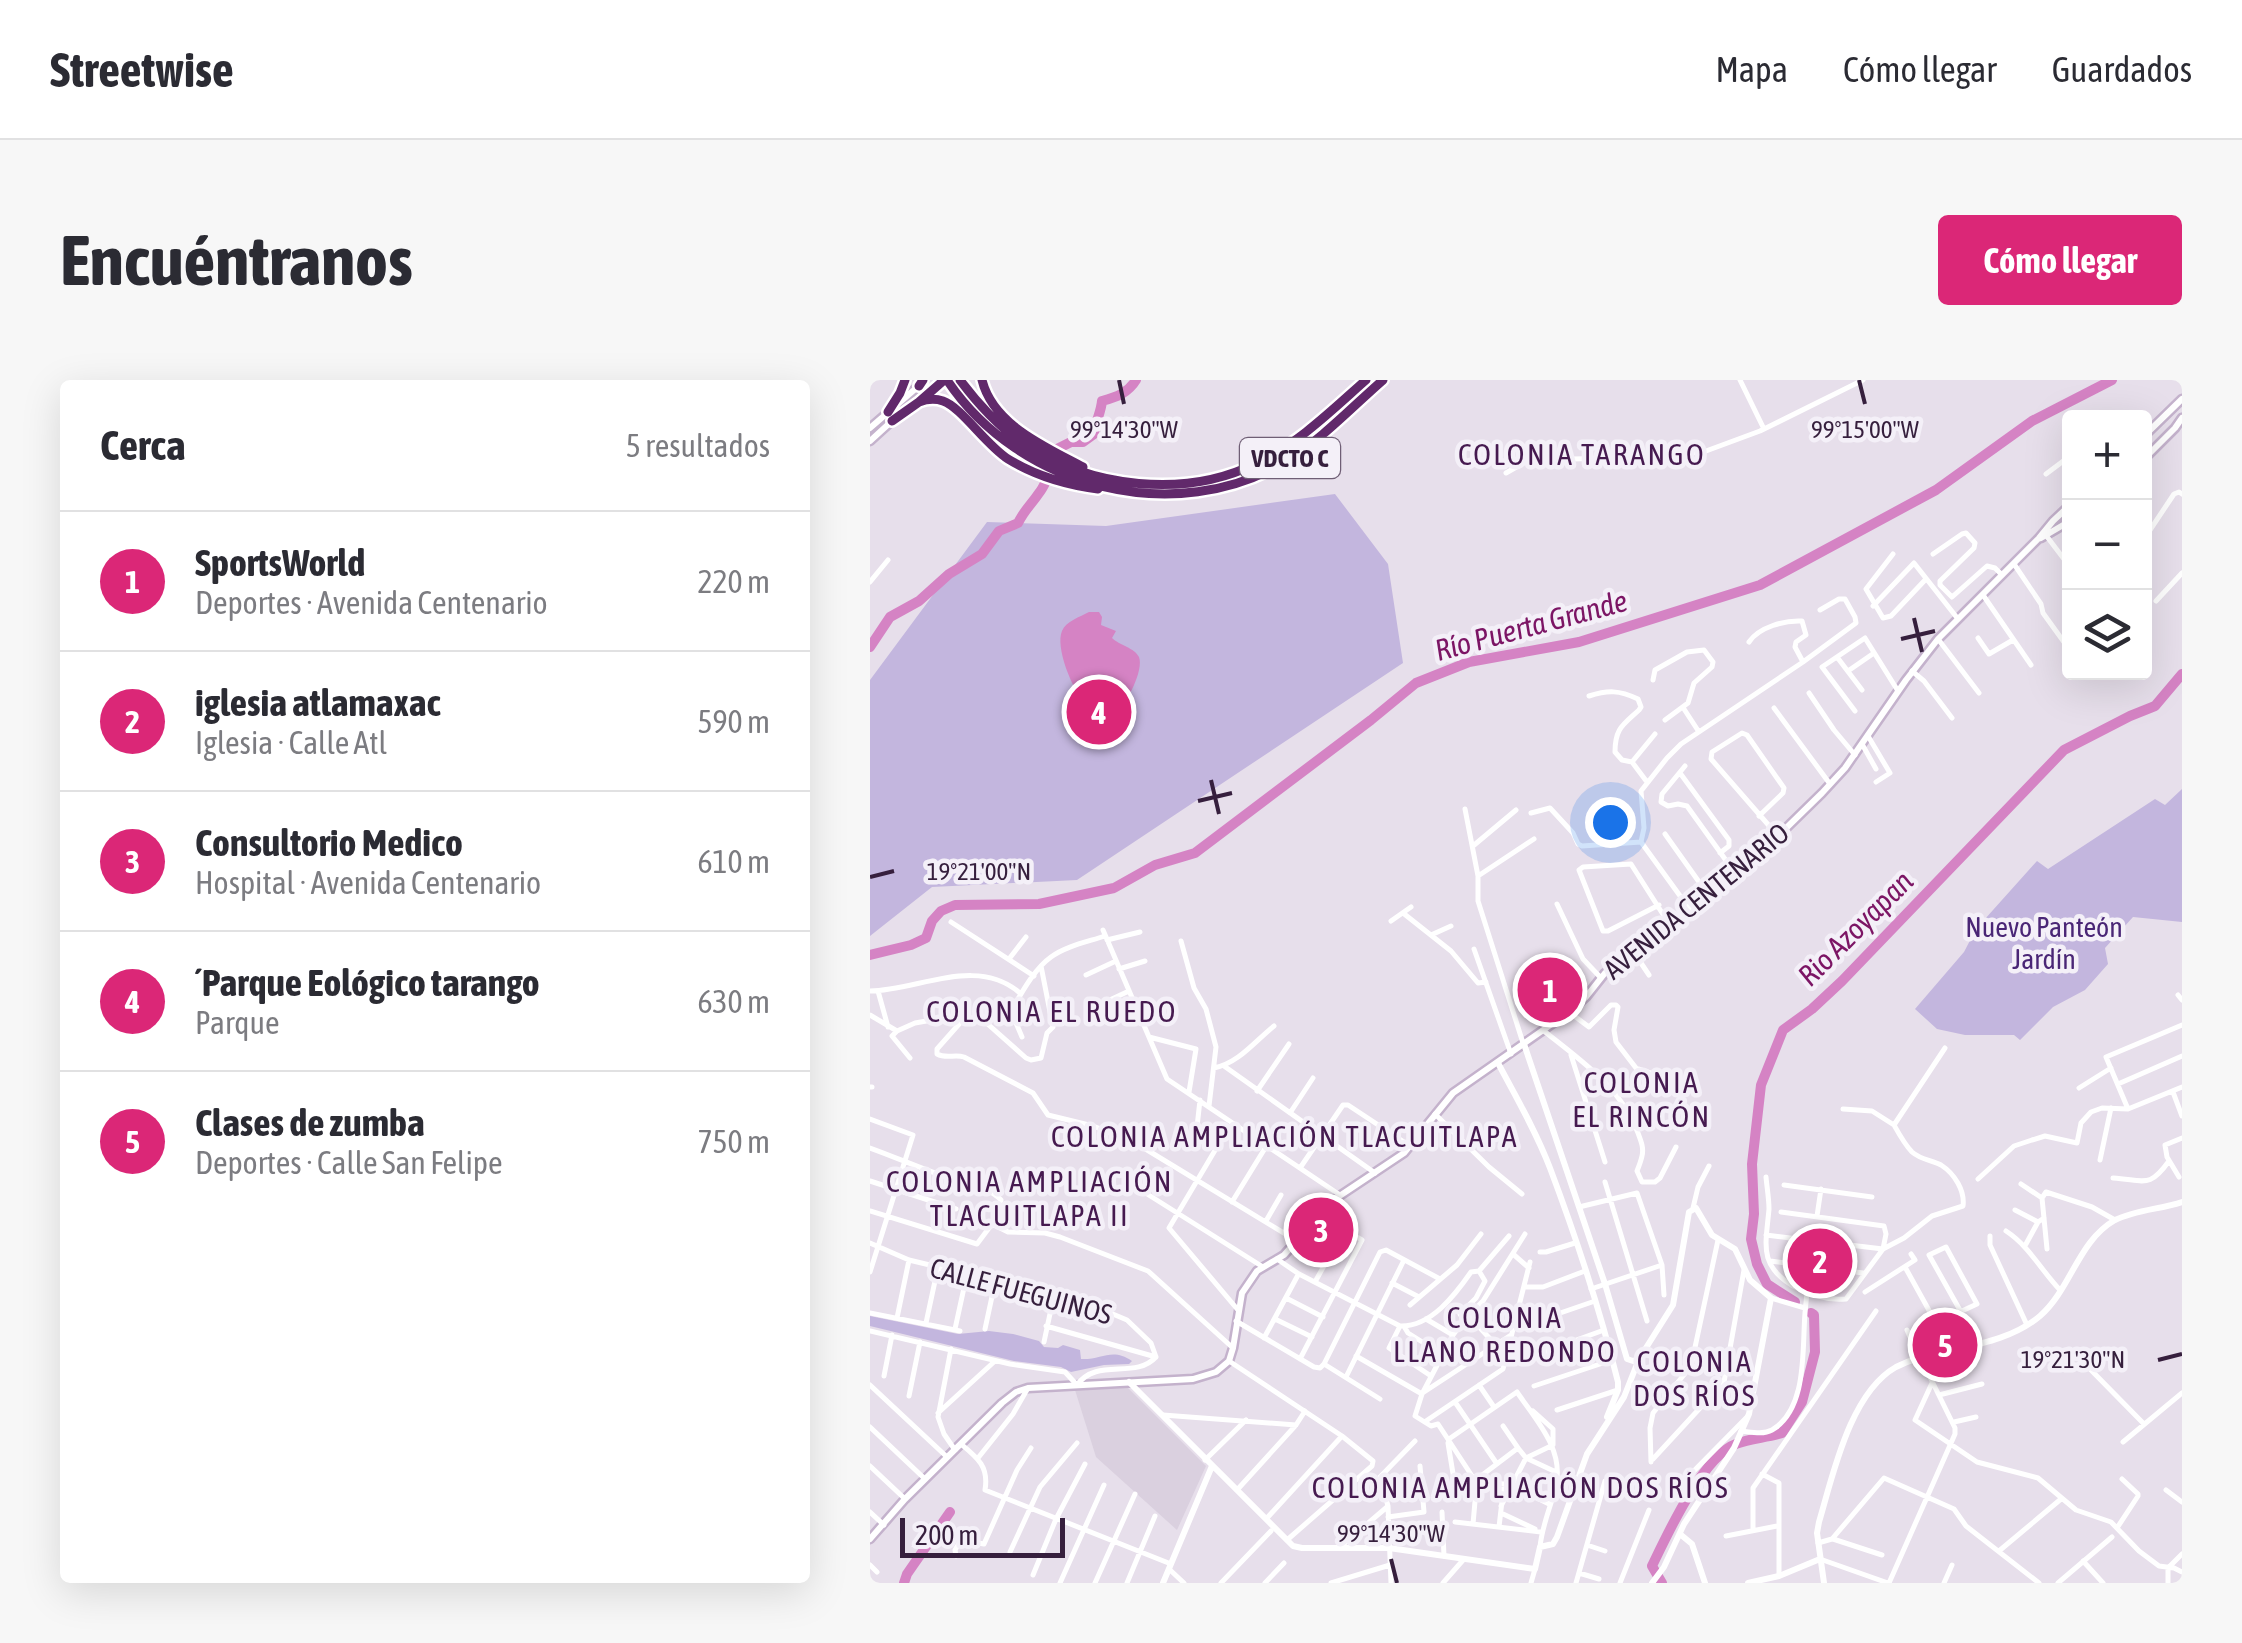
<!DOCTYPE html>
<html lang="es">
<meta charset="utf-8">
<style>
:root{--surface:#fff;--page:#f7f7f7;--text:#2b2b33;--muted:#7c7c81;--line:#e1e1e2;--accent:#db2777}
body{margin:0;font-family:"Asap Condensed",sans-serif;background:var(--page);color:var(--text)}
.controls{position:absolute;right:30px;top:30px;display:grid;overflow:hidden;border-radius:10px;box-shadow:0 10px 40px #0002}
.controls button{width:90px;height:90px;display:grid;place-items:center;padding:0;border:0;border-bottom:2px solid var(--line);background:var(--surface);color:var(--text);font:50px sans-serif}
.scale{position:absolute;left:30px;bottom:25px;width:165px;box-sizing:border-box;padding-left:10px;border:5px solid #361f3d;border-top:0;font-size:28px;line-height:35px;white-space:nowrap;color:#361f3d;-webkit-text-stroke:8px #f4f0f8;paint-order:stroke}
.you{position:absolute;left:740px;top:442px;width:35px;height:35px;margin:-25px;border:8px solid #fff;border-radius:50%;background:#1a73e8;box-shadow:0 0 0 15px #1a73e833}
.badge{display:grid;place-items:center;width:65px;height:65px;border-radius:50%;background:var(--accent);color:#fff;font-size:32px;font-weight:700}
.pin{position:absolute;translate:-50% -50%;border:5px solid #fff;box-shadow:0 2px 10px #0006}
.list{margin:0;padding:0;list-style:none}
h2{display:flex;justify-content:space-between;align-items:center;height:130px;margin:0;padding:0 40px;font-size:42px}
h2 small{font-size:32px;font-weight:400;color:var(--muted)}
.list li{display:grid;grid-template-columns:65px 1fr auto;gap:30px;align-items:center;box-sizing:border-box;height:140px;padding:0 40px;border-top:2px solid var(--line)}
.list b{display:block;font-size:38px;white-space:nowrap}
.list p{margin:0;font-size:32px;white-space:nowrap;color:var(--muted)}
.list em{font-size:32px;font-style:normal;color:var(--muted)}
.icon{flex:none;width:55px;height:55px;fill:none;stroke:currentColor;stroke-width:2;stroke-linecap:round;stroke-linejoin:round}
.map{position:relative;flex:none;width:1312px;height:1203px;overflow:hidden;border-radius:10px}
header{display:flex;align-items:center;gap:60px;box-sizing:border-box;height:140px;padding:0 50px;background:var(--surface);border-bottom:2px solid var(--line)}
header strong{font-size:48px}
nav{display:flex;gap:55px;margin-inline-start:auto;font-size:35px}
.intro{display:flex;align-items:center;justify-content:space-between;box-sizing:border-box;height:240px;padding:0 60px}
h1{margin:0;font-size:70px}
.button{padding:25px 45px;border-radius:10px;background:var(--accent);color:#fff;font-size:35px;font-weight:700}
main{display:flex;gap:60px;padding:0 60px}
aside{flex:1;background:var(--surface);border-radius:10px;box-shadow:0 10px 40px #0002}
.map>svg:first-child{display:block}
</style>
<header>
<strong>Streetwise</strong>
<nav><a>Mapa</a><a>Cómo llegar</a><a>Guardados</a></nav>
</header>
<div class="intro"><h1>Encuéntranos</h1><a class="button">Cómo llegar</a></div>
<main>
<aside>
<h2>Cerca<small>5 resultados</small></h2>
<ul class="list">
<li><span class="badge">1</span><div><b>SportsWorld</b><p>Deportes · Avenida Centenario</p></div><em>220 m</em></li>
<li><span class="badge">2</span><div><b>iglesia atlamaxac</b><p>Iglesia · Calle Atl</p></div><em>590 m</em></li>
<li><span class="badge">3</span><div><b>Consultorio Medico</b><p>Hospital · Avenida Centenario</p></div><em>610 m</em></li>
<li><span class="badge">4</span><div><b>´Parque Eológico tarango</b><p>Parque</p></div><em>630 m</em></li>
<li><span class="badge">5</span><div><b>Clases de zumba</b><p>Deportes · Calle San Felipe</p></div><em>750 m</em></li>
</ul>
</aside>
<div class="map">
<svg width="1312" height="1203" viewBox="0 0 1312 1203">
<rect width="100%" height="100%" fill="#e7dfeb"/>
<path fill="#dad0df" d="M257,1007L336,1086L307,1150L226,1077L205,1010Z"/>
<path fill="#c3b6de" d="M465,114L518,184L533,283L207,500L62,507L0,556V300L117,142L236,146Z
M1312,409V542L1263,537L1235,568L1238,584L1215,610L1183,627L1150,660L1144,655H1095L1067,649L1045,629L1094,572L1106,549L1167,481L1178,489L1285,419L1295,425Z
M0,936L88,954L119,951L143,954L169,961L174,967L188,968L193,965L210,970L211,979C232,980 242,967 262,981L259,984L234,985L201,992L191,987L144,981L0,946Z"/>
<path fill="#d583c4" d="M219,232H229L232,237L231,245L246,251L242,258C249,265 265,268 269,277C274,290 257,323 247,331C246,332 233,337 231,338C225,333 218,328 213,321C202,308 185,267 192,251C196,241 210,237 219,232Z"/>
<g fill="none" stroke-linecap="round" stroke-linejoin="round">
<path stroke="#d583c4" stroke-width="10" d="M0,267L20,237L49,221L79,194L112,174L129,151L148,143C155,129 161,125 169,113C175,106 176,98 183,90V71L201,62H213L224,54C225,42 231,33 232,21C247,17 258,13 266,0
M0,575L41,565L56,558L62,541L71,531L85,525L169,524L244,508L285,485L325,473L501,340L546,303L599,282L709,262L890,205L1066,110L1162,41L1242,0
M925,922L897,904L887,884L881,859L884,834L882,784L891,705L913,650L942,629L972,601L1194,370L1260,336L1285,326L1312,294
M34,1203L37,1194L80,1132
M792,1203L782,1186C797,1155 833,1076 866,1064C880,1058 897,1058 912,1053L932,1022L945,972L944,935L941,933"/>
<g stroke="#c4b2cc" stroke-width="11">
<path id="secondary" d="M0,48L51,4
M1274,56L1312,19
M0,61L23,40
M1274,79L1305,48L1312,38
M1171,158L1200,141
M0,1159L35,1119L132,1023L146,1012L158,1008L323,999L346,992L359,981L363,968L372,913L387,891L414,875L462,821L534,773L583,713L699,632L716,617L735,593L779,564L822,531L908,456L952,413L975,388L1036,300L1068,259L1169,158L1183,141L1200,125"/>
</g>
<g stroke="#fff" stroke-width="14">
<path id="motorway" d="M77,0C149,108 306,149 418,80C453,58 482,27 513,0
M90,0C108,24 129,47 154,64C221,108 315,119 387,83C429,63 462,30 496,0
M112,0C123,45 176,67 213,87
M49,6L53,0
M49,22C57,19 64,18 73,21C91,27 116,65 138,79C164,95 197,105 228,109
M18,32L30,13L35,0
M22,41L49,22L74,0"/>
</g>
<path stroke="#fff" stroke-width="5" d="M870,0L894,49
M636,93L659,80L788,77L836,71L890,51L993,0
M1176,94L1200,76
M1175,154L1200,187
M1274,159L1304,114L1309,112L1312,114
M1023,174L996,209L1013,238L1021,236L1056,199
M1063,174L1092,154L1096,153L1105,163L1104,168L1070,201V205L1082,217L1117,186L1125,188L1132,195
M1144,184L1171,224L1173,233L1199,269
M0,202L18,180
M1113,215L1161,285
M1286,221L1312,193
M1003,226L1044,183L1088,239
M1108,258L1119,274L1143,260
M1068,259L1109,313
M879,262C889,247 915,240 932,241L936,255L926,262L925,267L933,282
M967,277L992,310
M978,291L1004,273
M1042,291L1054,301L1082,338
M783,300L785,290L817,272L834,270L843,282L842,287L824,303L818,323L795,340
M939,313L964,350L985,375
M719,316C738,310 749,310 768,319L771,327L769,330C753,345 745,348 745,372L752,380L762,382L777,402
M904,328L960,404
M814,329L829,352
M985,331L952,287L995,258L1028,311
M998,356L1020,393L1006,402
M992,364L1006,389
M762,382L785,354
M815,386L792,414L791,422L798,426L808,424L817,426L865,493
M810,393L859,460V466L850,473
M595,429L608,496V521L653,663
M661,433L680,428L703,453L708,464L712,466L771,462
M889,436L913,413L914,408L877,355L872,353L842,372L841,379L908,456
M795,454L839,516
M603,466L646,430
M608,496L664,459
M687,524L713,579L731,598
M789,525L738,551H733L709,490L713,487L761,484L801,547
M821,531L771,462L774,448L771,411L797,378L811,364L933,282L986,243L985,237L975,219H969L950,230
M533,533L581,571L608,603L616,602
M521,541L541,527
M81,542L164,596
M233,550L297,699L470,815
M561,555L581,546
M235,556C217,562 196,566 181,577C164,589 151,614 141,631L90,643L67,669V674C76,679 85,674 94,677L163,713L178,735L223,746L264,762L427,861
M237,560L270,552
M311,561L324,608L336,629L346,667L339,726
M604,569L641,674
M765,574L779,595
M139,579L156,557
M249,589L275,581
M216,595L246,581
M0,611C49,610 108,575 151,614
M8,611L18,647
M1308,615L1312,620
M229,625L259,611
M141,631L152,657
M699,632L719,647L741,625H746L748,627L744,650L746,662L766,688L799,699L815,708
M0,635L27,651
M112,639L156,678L161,680L171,678L177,653L183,647L171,586
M27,651L45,643L79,637H84L90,642
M27,651L22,656L40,678
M674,651C710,680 752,708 768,753C771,761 774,768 772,776C771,781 769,786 767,791L772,802H785L790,798L806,767
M279,657L326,669L319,712
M701,675L735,782
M354,686L505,793
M344,688C369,683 385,661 404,646
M1248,704L1312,676
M0,707H2
M1209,708L1241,688
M387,711L419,664
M1303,712L1312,736
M330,720L326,756L347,767L299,848L368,930
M973,729L1002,731L1024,745
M1258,729L1236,677L1312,645
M420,733L443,698
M565,734L619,787L652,814
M0,739L43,755L0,892
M0,768C28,778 54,790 82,799C99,805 119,807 131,820L122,844L107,864L0,831
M1230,780L1241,728
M430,788L473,725H478L540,766
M896,797C897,808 899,819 899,829C896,864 888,885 923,906C940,915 957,921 976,919L1013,869L1016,854L1014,846L911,832
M1309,797L1297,777L1295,765L1312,758
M1243,798C1275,800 1279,809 1299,781
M1108,799L1144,766L1162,760L1175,756L1207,763L1211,743L1221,732L1232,728L1258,729L1312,707
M0,801L86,829
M735,802L777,941
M1151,804L1172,818
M914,805L1002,817
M274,812L393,887
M362,822L397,765
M709,827L767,813L792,885L794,915
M823,828L828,807L839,786
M1145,830L1168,842
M947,836L951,809
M396,841L411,815
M122,844L138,852L175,853L190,857L278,891L363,968
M1136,851C1159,866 1171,890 1190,910
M896,855L1013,869L1034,858L1062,836L1093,826C1095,811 1085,794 1071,785C1062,780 1051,780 1042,772C1035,765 1029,754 1024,745L1075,668
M1120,856V865L1157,945
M0,863L39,880L97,894L126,898L238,932L257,940L281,963L286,977C265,1000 227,977 207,1005L195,992L140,984L0,951
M1156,864L1168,842L1174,838
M1177,869L1172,818L1176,812L1222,827L1245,840
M670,872H676L705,863
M643,874L659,888
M407,879L429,894L530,946C561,947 585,915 601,892L609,891L615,901L606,918L590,934L594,940
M900,881L993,893
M609,891L639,856
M445,902L474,850
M522,903L549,917
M655,907H673L715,891
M721,909L792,885
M995,912L1045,880L1041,874
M416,918L453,937
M901,918L935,928
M540,925L587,885L611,854
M1091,932L1059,875L1076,867L1107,924L1079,937L1097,967
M0,933L90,951
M598,935L636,976
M27,938L39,880
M405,939L442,957
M556,939L583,955
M670,940L725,921
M366,941L444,987L450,988L454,984
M56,943L68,887
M176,946L286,977
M530,946L519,968L561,996
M535,948L538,953L573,975
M85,949L97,894
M115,949L126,898
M1037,950L1049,978
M394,958L428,895
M174,962L184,915
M81,969L68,1037L74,1054L85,1070
M486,976L552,1014
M430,979L492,860L448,835
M652,980L734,950
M359,981L472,1056L503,1081L502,1086L417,1160
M454,984L510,872L516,870L570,899
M454,984L510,1019
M1217,986L1274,1044
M14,996L22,955
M476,997L534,880
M1062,1003L1045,1040L1107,1082L1168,1098L1206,1130L1241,1142L1269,1171L1289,1186L1304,1188L1312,1192
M0,1005L77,1077
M609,1005L624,1027
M664,1006L742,980
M554,1012L641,955
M1069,1015L1112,1004
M39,1016L50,962
M585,1022L627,1084
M687,1030L748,1010
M68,1033L125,981
M293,1035L426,1045
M556,1041L633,989L660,882
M1084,1042L1106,1037
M633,1046L648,1068
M0,1047L55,1099
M871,1051C881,1052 893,1055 902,1050C938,1029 932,968 935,933C937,909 940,886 944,862
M579,1059L647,1012C666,1040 694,1069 686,1105C681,1127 672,1145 670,1167
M1253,1062L1312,1013
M578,1063L586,1112L606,1114
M91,1064C108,1078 119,1087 115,1110L301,1184
M108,1078L143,1034L158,1008
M783,1079L854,1002L874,890
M335,1080L376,1040
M781,1082L780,1048L783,1033L821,986L848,860
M0,1086L34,1118
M892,1094L909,1103V1196
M607,1099L602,1096L568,1044L561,1046L545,1036L552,1014L583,955L594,940L613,921L655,854
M607,1099L648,1068L656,1078L686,1092
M607,1099L643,1106L679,1124
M812,1103L877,1037
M367,1110L426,1045L435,1031
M1296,1110L1312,1122
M631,1126L656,1078L683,1065V1049L663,1031
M0,1132L14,1145
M572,1132L574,1176
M631,1133L665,1149
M518,1137L554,1132L550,1086
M397,1138L472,1056
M585,1142L671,1152
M603,1144L607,1099
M629,1147L634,1104
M1247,1148L1268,1116V1114L1252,1099
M883,1150V1108L1006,931
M856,1156L907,1146
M963,1159L1012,1175
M948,1163L962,1159L1014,1098L1084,1129L1096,1146L1169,1203
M717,1165L735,1171
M470,1167L517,1127
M1129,1171L1191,1119
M140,1172L170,1107L207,1063
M86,1176L85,1170L91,1160L114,1164L147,1090L161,1068
M950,1179L1018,1203
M1213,1181L1233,1203
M0,1185L7,1192
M299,1189L314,1203
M709,1193L729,1199
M163,1195L186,1139L215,1084
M190,1203L234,1105
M225,1203L265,1114
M257,1203L285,1136
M351,1203L401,1151
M395,1203L414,1183
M461,1203L520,1185
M521,1203L518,1126L510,1097L545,1061
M573,1203L594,1179
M661,1203L665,1189
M706,1203L735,1101
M750,1203L779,1130
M1019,1203L1085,1054V1048L1057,991L1080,980L1082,977L1081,970L1035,887
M1074,1203L1082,1185
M1188,1203L1242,1157
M1298,1203V1188L1312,1174"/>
<path stroke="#fff" stroke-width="6" d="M654,664L735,904L757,979L763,981L768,980
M628,683C646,717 666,751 680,788C706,857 730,930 748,1002V1010L737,1037
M259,1002L423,1166L432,1168H519L665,1189L670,1167L683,1164L687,1157L717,1074L754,1017L769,979L803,925L819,832L826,828L842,855L865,869L880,900L901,918L879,1034L864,1068L814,1144L794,1187L782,1203
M810,1154L822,1164L835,1203
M293,1203L342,1086
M878,1203L909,1196L950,1179
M954,1203L947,1153L949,1142C963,1095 980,1013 1026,987C1042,979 1060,974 1078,971C1110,964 1144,958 1170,936C1201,909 1208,861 1245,840C1265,830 1291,829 1312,822"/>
<use href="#secondary" stroke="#fff" stroke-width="6"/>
<use href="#motorway" stroke="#61296b" stroke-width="9"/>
</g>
<path fill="none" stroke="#361f3d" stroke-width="4" d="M249,0L254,24M989,0L995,24M1044,238L1052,272M1031,259L1065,251M341,400L349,434M328,421L362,413M0,497L24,491M1288,980L1312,974M521,1179L527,1203"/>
<g text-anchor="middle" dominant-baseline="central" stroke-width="9" stroke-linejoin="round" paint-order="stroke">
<rect fill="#f4f0f8" stroke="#6f5e75" stroke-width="2.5" x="370" y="58" width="100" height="40" rx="8"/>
<g font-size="25" font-weight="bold" fill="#361f3d">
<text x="420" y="78">VDCTO C</text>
</g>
<g font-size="28" fill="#361f3d" stroke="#f4f0f8">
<text transform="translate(826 521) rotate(-39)">AVENIDA CENTENARIO</text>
<text transform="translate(151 911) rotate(15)">CALLE FUEGUINOS</text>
</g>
<g font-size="28" fill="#4a2676" stroke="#f4f0f8">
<text x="1174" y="547">Nuevo Panteón<tspan x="1174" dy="32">Jardín</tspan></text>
</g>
<g font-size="30" letter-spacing="2.5" fill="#461a50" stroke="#f4f0f8">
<text x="712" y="74">COLONIA TARANGO</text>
<text x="182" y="631">COLONIA EL RUEDO</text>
<text x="772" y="702">COLONIA<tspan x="772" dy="34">EL RINCÓN</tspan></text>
<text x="415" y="756">COLONIA AMPLIACIÓN TLACUITLAPA</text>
<text x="160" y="801">COLONIA AMPLIACIÓN<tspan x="160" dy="34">TLACUITLAPA II</tspan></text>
<text x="635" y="937">COLONIA<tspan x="635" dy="34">LLANO REDONDO</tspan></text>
<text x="825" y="981">COLONIA<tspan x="825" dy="34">DOS RÍOS</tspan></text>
<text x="651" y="1107">COLONIA AMPLIACIÓN DOS RÍOS</text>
</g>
<g font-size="30" font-style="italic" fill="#7c1565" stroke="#f4f0f8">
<text transform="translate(661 245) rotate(-15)">Río Puerta Grande</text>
<text transform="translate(985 548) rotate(-45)">Rio Azoyapan</text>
</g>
</g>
<g font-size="25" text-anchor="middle" fill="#361f3d" stroke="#f4f0f8" stroke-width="9" stroke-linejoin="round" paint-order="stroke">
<text x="254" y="58">99°14'30"W</text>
<text x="995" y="58">99°15'00"W</text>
<text x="109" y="500">19°21'00"N</text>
<text x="1203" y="988">19°21'30"N</text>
<text x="521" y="1162">99°14'30"W</text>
</g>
</svg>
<div class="controls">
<button>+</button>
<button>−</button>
<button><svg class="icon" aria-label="layers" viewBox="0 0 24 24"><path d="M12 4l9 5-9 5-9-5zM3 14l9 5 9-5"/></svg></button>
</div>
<div class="scale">200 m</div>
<div class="you"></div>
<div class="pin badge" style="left:680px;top:610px">1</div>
<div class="pin badge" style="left:950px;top:881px">2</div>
<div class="pin badge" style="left:451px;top:850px">3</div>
<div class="pin badge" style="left:229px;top:332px">4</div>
<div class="pin badge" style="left:1075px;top:965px">5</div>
</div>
</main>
